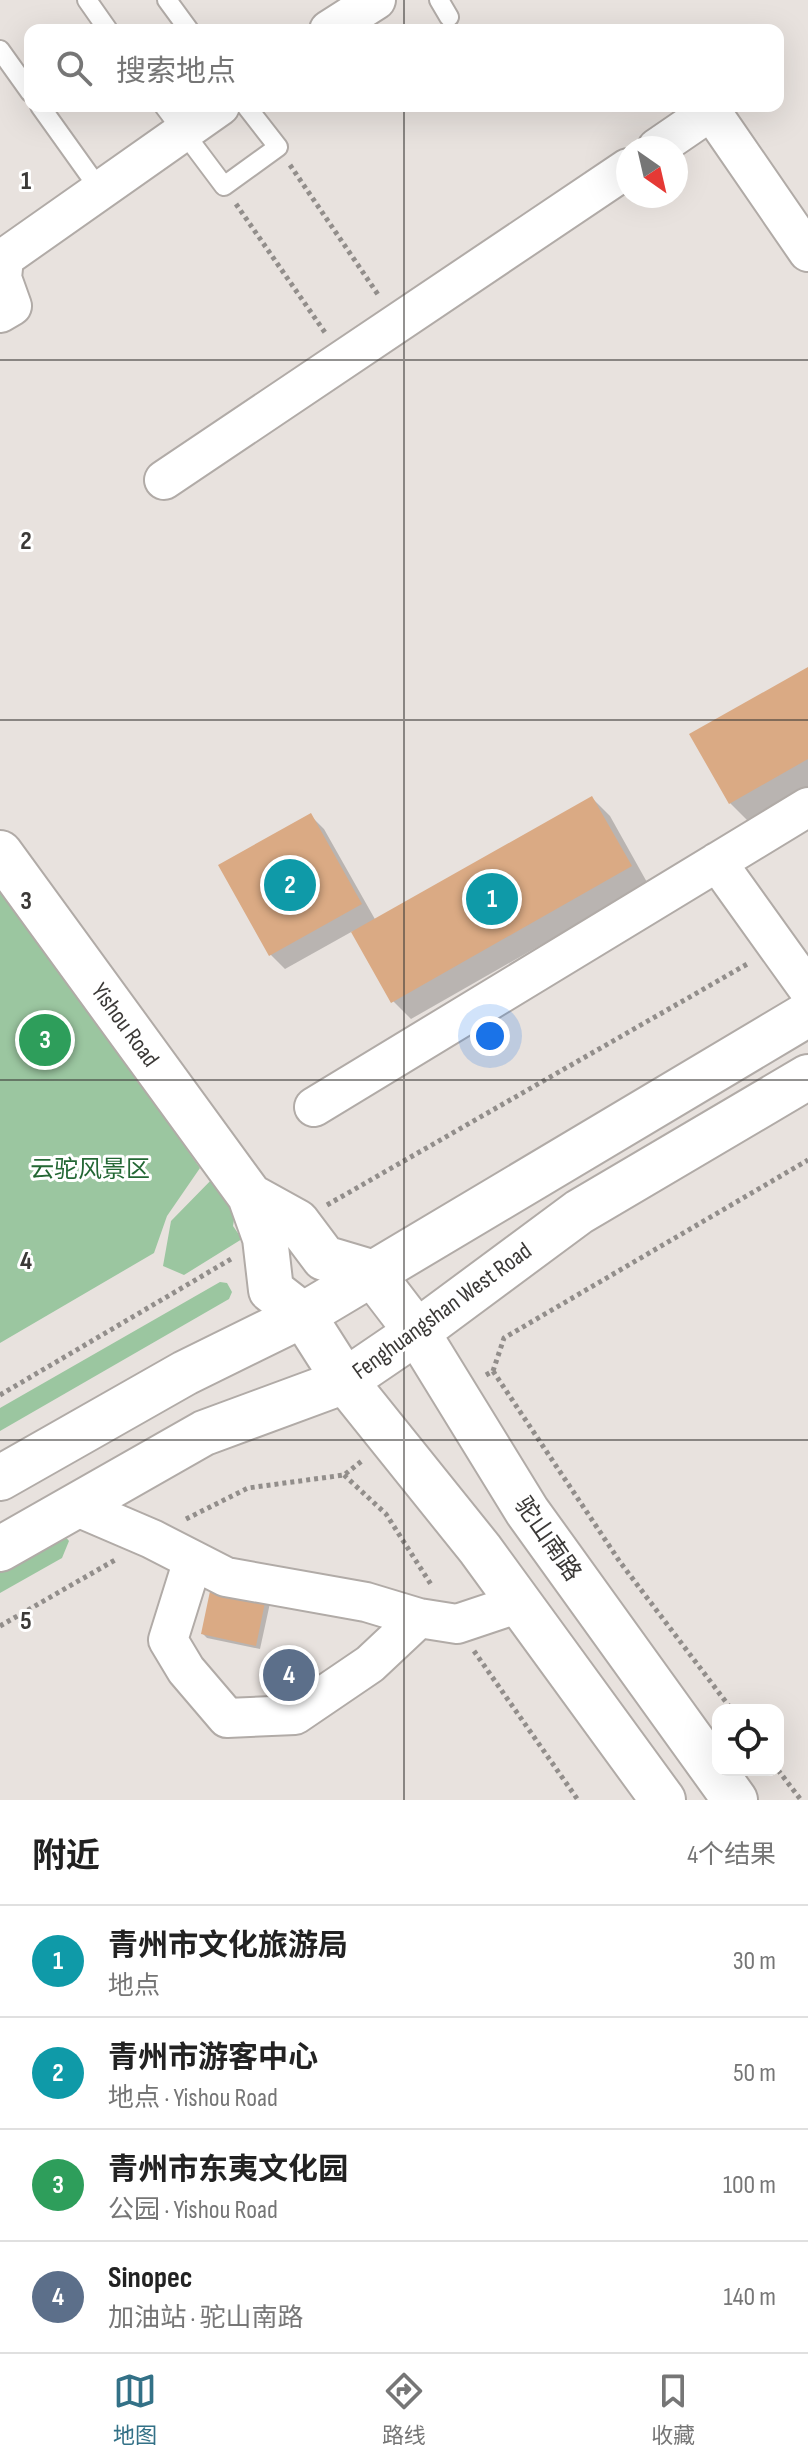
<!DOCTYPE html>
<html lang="zh">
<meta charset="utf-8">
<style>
:root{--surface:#fff;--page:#f2f2f2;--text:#222;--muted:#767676;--line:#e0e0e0;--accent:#337187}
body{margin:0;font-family:"Sofia Sans Condensed","Noto Sans SC",sans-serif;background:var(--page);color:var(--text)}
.controls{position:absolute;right:24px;bottom:24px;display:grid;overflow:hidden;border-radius:16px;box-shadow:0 8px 32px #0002}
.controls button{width:72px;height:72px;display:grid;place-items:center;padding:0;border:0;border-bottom:2px solid var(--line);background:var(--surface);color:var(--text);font:40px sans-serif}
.compass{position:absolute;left:616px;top:136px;width:72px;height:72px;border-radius:50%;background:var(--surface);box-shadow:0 8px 32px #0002;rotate:146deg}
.you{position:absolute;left:490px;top:1036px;width:28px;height:28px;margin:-20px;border:6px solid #fff;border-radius:50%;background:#1a73e8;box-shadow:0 0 0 12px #1a73e833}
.badge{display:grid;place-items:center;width:52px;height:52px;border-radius:50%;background:var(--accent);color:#fff;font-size:26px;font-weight:700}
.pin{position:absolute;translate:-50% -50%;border:4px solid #fff;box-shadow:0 2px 8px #0006}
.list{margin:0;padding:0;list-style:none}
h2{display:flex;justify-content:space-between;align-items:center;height:104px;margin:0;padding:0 32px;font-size:34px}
h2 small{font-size:26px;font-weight:400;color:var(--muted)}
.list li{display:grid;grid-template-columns:52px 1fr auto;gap:24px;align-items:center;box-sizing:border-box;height:112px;padding:0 32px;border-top:2px solid var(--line)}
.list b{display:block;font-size:30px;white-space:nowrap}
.list p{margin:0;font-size:26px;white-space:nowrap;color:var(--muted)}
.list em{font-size:26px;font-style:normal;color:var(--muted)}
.icon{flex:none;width:44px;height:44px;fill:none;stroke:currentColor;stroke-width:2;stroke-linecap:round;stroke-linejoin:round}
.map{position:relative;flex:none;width:808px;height:1800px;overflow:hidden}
.search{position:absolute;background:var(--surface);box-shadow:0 8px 32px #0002;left:24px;right:24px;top:24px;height:88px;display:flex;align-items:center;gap:20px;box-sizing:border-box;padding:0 28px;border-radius:16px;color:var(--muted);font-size:30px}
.sheet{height:552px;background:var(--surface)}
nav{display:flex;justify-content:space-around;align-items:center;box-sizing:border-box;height:112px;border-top:2px solid var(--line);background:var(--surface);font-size:22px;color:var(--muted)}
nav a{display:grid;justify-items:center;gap:4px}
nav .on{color:var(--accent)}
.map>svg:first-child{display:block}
</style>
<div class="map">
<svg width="808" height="1800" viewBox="0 0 808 1800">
<rect width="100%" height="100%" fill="#e8e2de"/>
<path fill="#9bc6a0" d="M0,885L200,1168L167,1216L154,1253L0,1343Z
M218,1173L237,1201L233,1226L242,1239L184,1275L163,1266L171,1221Z
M220,1282L227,1283L232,1292L229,1299L0,1431V1408Z
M64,1535L69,1541L62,1558L0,1593V1562Z"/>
<path fill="#0003" d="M808,669V787L748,821L730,803Z
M592,798L610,816L648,884L411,1019L393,1001L353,931L285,969L271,955L220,866L310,815L324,829L376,921Z
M272,1594L260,1649L207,1638L203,1634Z"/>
<path fill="#daaa84" d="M808,667V759L729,804L689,734Z
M592,796L632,866L391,1003L351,932Z
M311,813L362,904L269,956L218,865Z
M213,1577L268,1588L256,1646L201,1634Z"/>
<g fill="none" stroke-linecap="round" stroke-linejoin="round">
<g stroke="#b1aba7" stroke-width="22">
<path id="lane" d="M87,0L108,30
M167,0L189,30
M439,0L449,17
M0,50L30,92
M40,106L100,190
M164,106L224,186L278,147L246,106"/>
</g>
<g stroke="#b1aba7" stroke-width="42">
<path id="street" d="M329,30L376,0
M657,148L711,111L808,252
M0,313L12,306L2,278L4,258L220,106
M164,480L628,168
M717,862L808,989
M314,1107L808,807
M75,1506L152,1539L226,1577L366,1602L419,1618L457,1624L520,1603
M193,1560L168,1640L186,1670L227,1718L295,1715L370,1664L419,1618"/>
</g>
<g stroke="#b1aba7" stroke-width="48">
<path id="secondary" d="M0,853L250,1196L265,1238L271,1290L303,1315
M250,1196L297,1222L324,1258L371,1272"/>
</g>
<g stroke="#b1aba7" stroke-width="48">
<path id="primary" d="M371,1272L417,1332L527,1511L735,1800
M303,1315L345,1381L480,1549L663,1800
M0,1478L185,1373L303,1315L808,1014
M0,1549L204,1433L345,1381L417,1332L579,1212L808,1077"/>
</g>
<path stroke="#928e8b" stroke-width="5" stroke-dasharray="4 4" stroke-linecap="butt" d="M290,165L379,296
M236,204L326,334
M327,1205L749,963
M493,1371L620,1562L732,1710
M486,1375L493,1371L504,1338L808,1160
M0,1395L231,1259
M344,1475L386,1514L432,1586
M186,1519L248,1488L344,1475L363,1460
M0,1626L115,1560
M474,1651L578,1800
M778,1770L801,1800"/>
<use href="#lane" stroke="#fff" stroke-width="18"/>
<use href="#street" stroke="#fff" stroke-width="38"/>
<use href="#secondary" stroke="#fff" stroke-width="44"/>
<use href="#primary" stroke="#fff" stroke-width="44"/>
</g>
<path fill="none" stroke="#3b3937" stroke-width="2" stroke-opacity="0.55" d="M404,0V30M404,106V1800M0,360H808M0,720H808M0,1080H808M0,1440H808"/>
<g text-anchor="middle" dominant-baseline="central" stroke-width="6" stroke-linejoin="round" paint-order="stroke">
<g font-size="24" fill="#3b3937" stroke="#fff">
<text transform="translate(125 1025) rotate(54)">Yishou Road</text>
<text transform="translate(442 1311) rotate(-36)">Fenghuangshan West Road</text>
<text transform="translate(548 1539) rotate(55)">驼山南路</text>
</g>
<g font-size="24" fill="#236734" stroke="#fff">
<text x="90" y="1169">云驼风景区</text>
</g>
</g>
<g font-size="26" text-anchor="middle" font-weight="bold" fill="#3b3937" stroke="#fff" stroke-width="6" stroke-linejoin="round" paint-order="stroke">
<text x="26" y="189">1</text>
<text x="26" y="549">2</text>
<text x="26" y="909">3</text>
<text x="26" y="1269">4</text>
<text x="26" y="1629">5</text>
</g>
</svg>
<div class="controls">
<button><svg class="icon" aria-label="locate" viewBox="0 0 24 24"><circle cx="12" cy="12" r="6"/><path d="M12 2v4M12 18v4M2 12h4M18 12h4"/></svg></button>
</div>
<svg class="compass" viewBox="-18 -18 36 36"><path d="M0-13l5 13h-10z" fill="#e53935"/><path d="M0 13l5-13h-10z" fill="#767676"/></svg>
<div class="you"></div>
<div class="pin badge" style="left:492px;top:899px;background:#0f9aa8">1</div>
<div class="pin badge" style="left:290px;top:885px;background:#0f9aa8">2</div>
<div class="pin badge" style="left:45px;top:1040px;background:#2e9e5b">3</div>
<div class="pin badge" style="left:289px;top:1675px;background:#5c6f8a">4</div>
<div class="search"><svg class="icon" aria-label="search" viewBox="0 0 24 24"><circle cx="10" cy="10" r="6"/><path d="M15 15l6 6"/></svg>搜索地点</div>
</div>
<section class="sheet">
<h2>附近<small>4个结果</small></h2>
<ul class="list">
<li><span class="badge" style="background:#0f9aa8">1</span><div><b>青州市文化旅游局</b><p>地点</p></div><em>30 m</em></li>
<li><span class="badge" style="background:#0f9aa8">2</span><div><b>青州市游客中心</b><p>地点 · Yishou Road</p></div><em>50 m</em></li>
<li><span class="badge" style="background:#2e9e5b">3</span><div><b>青州市东夷文化园</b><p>公园 · Yishou Road</p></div><em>100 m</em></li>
<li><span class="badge" style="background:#5c6f8a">4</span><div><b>Sinopec</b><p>加油站 · 驼山南路</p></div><em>140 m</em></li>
</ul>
</section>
<nav>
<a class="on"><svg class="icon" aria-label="map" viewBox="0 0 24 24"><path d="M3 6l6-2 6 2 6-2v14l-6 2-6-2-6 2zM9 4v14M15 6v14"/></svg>地图</a>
<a><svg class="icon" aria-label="directions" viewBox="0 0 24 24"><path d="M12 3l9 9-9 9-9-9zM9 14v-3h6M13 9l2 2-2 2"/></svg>路线</a>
<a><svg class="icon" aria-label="saved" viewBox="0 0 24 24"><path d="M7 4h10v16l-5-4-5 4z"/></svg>收藏</a>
</nav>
